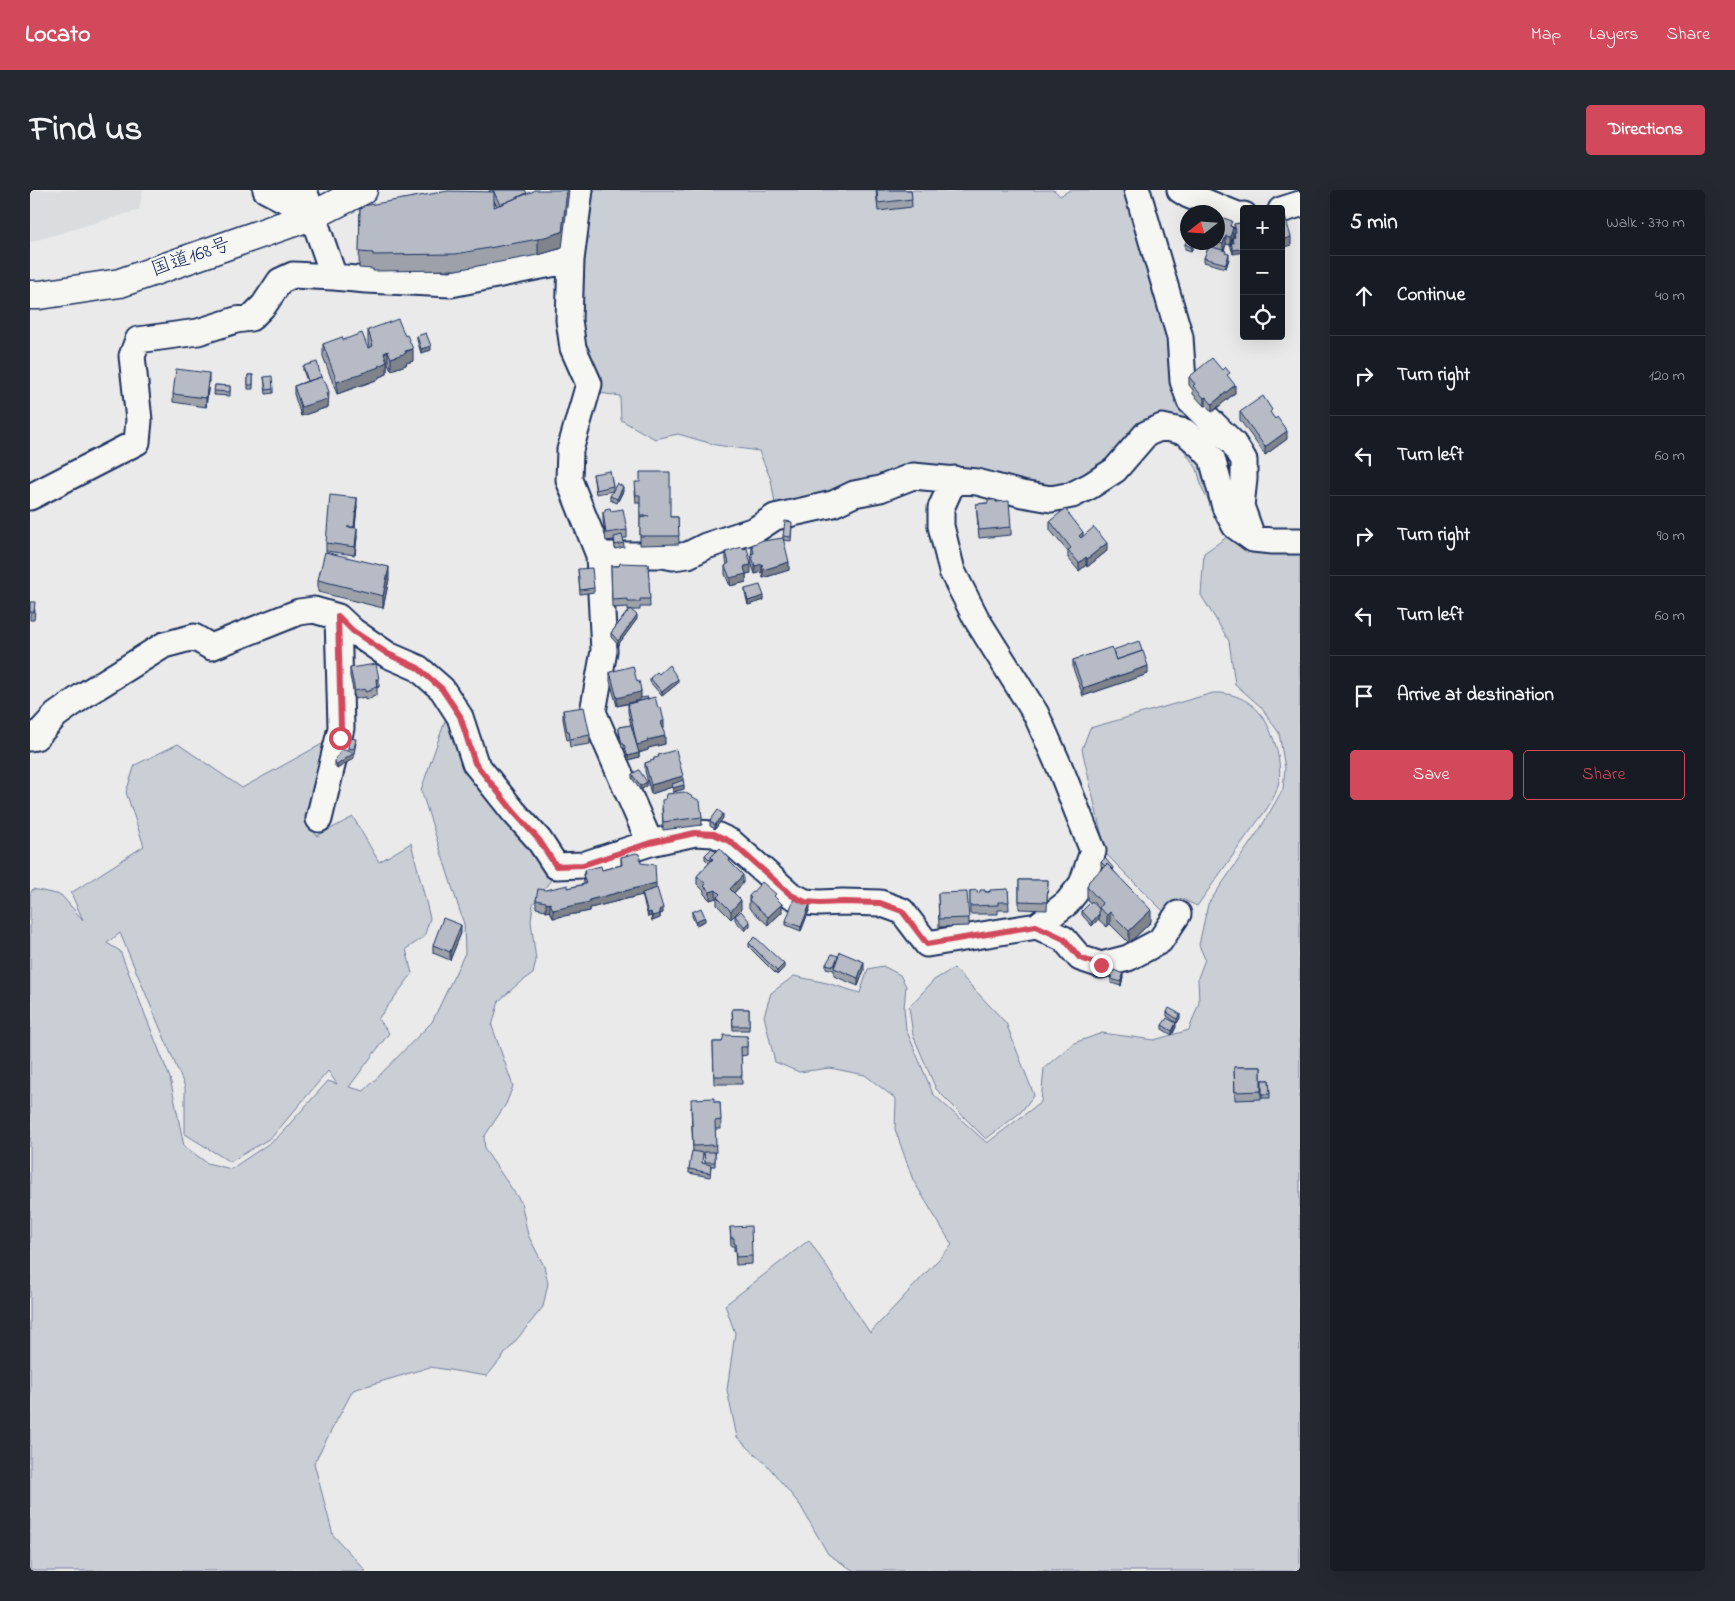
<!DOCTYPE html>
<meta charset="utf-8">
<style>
:root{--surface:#171b24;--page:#242831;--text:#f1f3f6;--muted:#9ea1a6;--line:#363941;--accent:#d1495b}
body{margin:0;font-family:"Indie Flower","Klee One",sans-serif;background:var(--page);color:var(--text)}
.controls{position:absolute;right:15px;top:15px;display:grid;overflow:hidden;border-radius:5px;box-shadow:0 5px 20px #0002}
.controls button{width:45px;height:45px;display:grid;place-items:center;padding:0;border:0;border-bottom:1px solid var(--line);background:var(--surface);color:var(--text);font:25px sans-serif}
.compass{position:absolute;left:1150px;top:15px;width:45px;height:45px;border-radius:50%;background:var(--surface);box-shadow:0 5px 20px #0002;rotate:253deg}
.stop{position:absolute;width:15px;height:15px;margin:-11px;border:4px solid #d1495b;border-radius:50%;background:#fff}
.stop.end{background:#d1495b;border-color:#fff;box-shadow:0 1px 5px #0008}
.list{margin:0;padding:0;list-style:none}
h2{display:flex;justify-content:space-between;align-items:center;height:65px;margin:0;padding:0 20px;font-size:21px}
h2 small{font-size:16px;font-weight:400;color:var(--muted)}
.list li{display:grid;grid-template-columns:32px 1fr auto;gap:15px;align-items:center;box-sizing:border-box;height:80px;padding:0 20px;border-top:1px solid var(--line)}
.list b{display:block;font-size:19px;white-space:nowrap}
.list em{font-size:16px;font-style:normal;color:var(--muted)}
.actions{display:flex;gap:10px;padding:15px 20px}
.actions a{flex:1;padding:11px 0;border:1px solid var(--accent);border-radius:5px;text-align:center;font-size:18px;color:var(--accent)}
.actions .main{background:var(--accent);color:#fff}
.icon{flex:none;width:28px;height:28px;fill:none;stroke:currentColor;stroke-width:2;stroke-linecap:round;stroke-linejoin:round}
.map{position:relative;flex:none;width:1270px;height:1381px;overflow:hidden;border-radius:5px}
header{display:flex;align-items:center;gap:30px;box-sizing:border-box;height:70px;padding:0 25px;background:var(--accent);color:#fff}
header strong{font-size:24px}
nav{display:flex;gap:28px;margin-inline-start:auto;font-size:18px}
.intro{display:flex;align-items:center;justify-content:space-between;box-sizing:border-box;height:120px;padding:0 30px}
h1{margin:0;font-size:35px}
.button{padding:12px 22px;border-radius:5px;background:var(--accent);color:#fff;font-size:18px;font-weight:700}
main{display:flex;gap:30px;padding:0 30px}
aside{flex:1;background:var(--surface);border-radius:5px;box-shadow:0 5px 20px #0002}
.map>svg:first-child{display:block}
</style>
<header>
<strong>Locato</strong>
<nav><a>Map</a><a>Layers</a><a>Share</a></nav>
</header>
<div class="intro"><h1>Find us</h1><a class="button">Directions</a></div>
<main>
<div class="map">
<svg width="1270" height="1381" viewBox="0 0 1270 1381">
<rect width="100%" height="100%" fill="#e9eae9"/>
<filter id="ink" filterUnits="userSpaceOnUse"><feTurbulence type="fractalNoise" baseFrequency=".02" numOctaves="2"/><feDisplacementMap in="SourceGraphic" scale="10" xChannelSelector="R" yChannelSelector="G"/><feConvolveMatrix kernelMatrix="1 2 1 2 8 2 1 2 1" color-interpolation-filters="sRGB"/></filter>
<g filter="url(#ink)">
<path fill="#dadcde" d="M0,0H113L109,20L0,52Z"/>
<path fill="#caced5" stroke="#727e9a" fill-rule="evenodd" d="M557,0H1024L1030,6L1040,0H1095L1137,126L1209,278L1189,329L1173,301L1167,279L1145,247L1090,260L1047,292L1012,301L955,282L795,307L746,319L741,290L729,261L686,255L648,244L625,249L591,230L590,206L570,203L548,150Z
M1200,345L1207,354L1234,360L1270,358V1381H824L798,1364L770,1315L738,1276L707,1247L697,1200L705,1143L695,1115L779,1050L840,1143L922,1055L883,990L865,939L866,909L835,885L800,878L769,882L745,872L734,826L741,803L764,786L797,793L830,803L838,779L853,776L870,785L876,796L874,818L876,839L903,904L957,953L1011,912L1014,878L1044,853L1072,843L1124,850L1159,840L1169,813L1168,788L1175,769L1169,755L1178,714L1230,639L1253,599L1255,578L1249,543L1231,517L1205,494L1199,451L1171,405L1174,363Z
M1183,503C1205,502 1225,512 1236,532C1246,551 1254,578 1247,599C1242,615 1228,630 1218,644C1201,668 1184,692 1167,716L1150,708L1137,725L1076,664L1052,559L1060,538Z
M416,528L436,574L526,683L503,714L501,731L506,770L503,784L489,793L469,811L462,836L483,896L476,914L454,947L455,960L491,1012L498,1045L514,1076L518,1093L513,1117L457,1186L400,1177L323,1200L284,1273L303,1345L336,1381H0V704L3,699L31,705L53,730L41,703L114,656L96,602L105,575L148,554L212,598L301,549L275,630L287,646L323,627L349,672L381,653L400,728L394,747L376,759L382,784L348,829L359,843L319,897L334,901L402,832L435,763L434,734L391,600ZM90,743L155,897V944L200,972L242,947L298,881L307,894L298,891L247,948L201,979L177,973L154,956L140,888L90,761L77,753Z
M924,778L976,833L1004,905L991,922L956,949L906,899L883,845L879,817L904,790Z"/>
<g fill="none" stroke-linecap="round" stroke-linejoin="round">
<g stroke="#1b2f5e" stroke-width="29">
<path id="minor" d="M236,0L284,25
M274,0L304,87L336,90L421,94L541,70
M550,0L541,70L539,130L543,158L559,194L540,260L539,290L569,365L574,461L563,522L620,653
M1107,0L1150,147L1153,191L1160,211L1203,253L1214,270V289L1211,316L1220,341
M1150,0L1158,5L1210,26L1214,25
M1251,20L1270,14
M0,307L107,252L109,230L102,166L108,150L168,142L206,130L221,128L234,115L250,91L263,85L304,87
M569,365H633L643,367L658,365L676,356L725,340L745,327L803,314L824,304L850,299L883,286L947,292L992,304L1021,309L1042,305L1060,296L1085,280L1116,244L1132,237L1155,242L1170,255L1182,268L1195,317L1205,336L1223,349L1242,351H1270
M0,548L6,547L26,525L54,505L134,455L164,447L181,457L269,422L284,420L308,427L323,441L358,465L388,478L412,499L430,527L445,573L483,621L509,650L526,676L553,675L620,653L665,643L684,644L701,652L761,705L775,712L790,713L813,712L850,713L872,721L897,754L1007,736L1037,713L1052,694L1063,661L1033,585L1006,524L947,430L922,381L911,336V318L924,289
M289,629L311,538L308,427
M1007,736L1034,749L1050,768L1071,775L1098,768L1130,751L1148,724"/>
</g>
<g stroke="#1b2f5e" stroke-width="31">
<path id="highway" d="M0,105H10L90,93L284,25L333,0"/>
</g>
<use href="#minor" stroke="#f6f6f2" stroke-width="25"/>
<use href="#highway" stroke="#f6f6f2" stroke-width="28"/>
</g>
<path fill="#9da1aa" stroke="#1b2f5e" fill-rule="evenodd" d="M459,0H495L497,4L532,58L508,65L426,80L343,81V79L329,78L330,19L460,2ZM464,11L467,16L464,17Z
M846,0H881L882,17L848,21Z
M1188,26L1202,37L1203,46L1200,55L1196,54L1194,61L1199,69L1196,78L1174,72V68L1179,56L1169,52H1188Z
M1210,33L1203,64L1201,57V53H1203L1202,48H1204V43L1205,42L1204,34Z
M1164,52V55L1161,61L1155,59V54Z
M338,140L383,171L376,173V175L361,180L358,173L357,174V184L349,187V189L307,204L293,166V154L338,158L339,157L338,152Z
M387,146L401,160L391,163L387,150Z
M273,176L299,210L298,211V217L271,226L264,204V196L277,191L273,180Z
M218,185H223V199H218Z
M234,187L243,199V203L236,204Z
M1159,187L1200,189L1205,203L1182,222L1176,215L1174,216L1163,204V200L1159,195Z
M179,191L176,217L143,212V204Z
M185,195L200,196V206L184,205Z
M1210,222L1242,225L1257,249L1235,265L1210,230Z
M563,284L583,296V301L566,304Z
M605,300L640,327H648L649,354L610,355V313H606Z
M593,301L587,313L580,310V306Z
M966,312L981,337V345L949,348L946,314Z
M327,316L325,338L327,347L325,365L296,361V353Z
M581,321L597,340V348H593L594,357L585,359L584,350L576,351L573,330V322Z
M1020,331L1053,346L1077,361L1057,377L1056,375L1049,381L1038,368V362L1020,340Z
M762,336L761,351L753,350L759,380L733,388L732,382L725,384L721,372L722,355L733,351L753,350V346Z
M696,362L721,383L716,384V392L700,396L695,384V376L697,375L696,370Z
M618,374L620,417H610V420H601L607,429L588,455L581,447V443L598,421V417L582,418L581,376Z
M548,379L564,398V402L550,404Z
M359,389L353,418L288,402V390Z
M715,399L734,410L718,415L715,403Z
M0,412L5,420L4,430H0Z
M1083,460L1118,484L1053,506L1043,478V470Z
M320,478L349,497H347V505L342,506V508L335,510V507L325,509L320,486Z
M580,482L611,508L618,509L628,518L634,539L633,540L635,554L618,558V560L609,563V567L598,570L594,558H592L589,545V537L601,535L598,522V514L610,511L587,516L580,491Z
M629,484L648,493L632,506L620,492V488Z
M533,520L560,545V554L540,557L539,549L537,550L533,529Z
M326,553L324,563H322L324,568L307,579L305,576V572L308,566L318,562V558Z
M624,568L653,591L654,599L643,602L642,597L621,604L615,581V573L624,570Z
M602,584L617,596L610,600L602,588Z
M632,618L672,627V635L633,640Z
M693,628L685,639L680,636V631Z
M686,662L700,672L713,693L704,703L711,719L701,729L687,715V710L686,708L680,710L674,704V701L667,694V686L679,673L675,669V665Z
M591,667L611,673L626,699L633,723H630V728L622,731L621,726L618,727L612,705L560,718V721L523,728L520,721L516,722V720L506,718V710L516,700L538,698L554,694L553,684H554V680H572L591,675Z
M1071,672L1084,681L1121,732L1099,753L1080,734L1077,737L1069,730V728L1062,736L1052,725V721L1060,713L1057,709V697L1073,678L1071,676Z
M989,690H1018L1017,720L989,719Z
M978,699L979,720H968V724H940V701L947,703Z
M908,703L939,728V736L909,737Z
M719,706L746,708L752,722L738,735L719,718Z
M780,718L771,741L756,735V731Z
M662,722L675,731L666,735L662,726Z
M705,726L720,736L715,741L705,730Z
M431,743L420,770L403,763V755Z
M719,753L754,778L747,785L719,757Z
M796,774L834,780L828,796L804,786V780L796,778Z
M1093,788L1091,796L1081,793V789Z
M702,819H719V840H703Z
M1137,822L1150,828L1147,833L1137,826Z
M1132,835L1146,837L1142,845L1132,839Z
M717,846V865L711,866L712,894H684L683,852H692Z
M1204,877H1231V909L1205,910Z
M1232,890H1239L1240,908H1232Z
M684,912H690L691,939H685L686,963H685V976H681L680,987L659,983V979L663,961L661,917ZM673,964H675V974L672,973Z
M700,1037L722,1066V1074L706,1075L705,1061H704V1056H701Z"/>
<path fill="#7f838b" stroke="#1b2f5e" d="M537,0H539L532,58L508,65V49Z
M1203,38V46L1200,55V47Z
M1196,46V54L1193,62V54Z
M1261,47V55L1251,58V50Z
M1163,52H1164V55L1161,61V57Z
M1214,58V62L1203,64V60Z
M1199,64V69L1196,78V74Z
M401,156V160L391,163V159Z
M383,159V171L376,173V175L361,180V168Z
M358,161V173L357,174V184L349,187V189L307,204V192L348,176L354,163Z
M179,183V191L176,217V208Z
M1205,195V203L1182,222V214Z
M299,202L298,217L271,226V217Z
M1176,207V215L1174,216V208Z
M1257,241V249L1235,265V257Z
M593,297V301L587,313V309Z
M327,308V316L324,345V337Z
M327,338V347L325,365V357Z
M1053,342V350L1049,346Z
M1077,353V361L1057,377V369Z
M1056,367V375L1049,381V373Z
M759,372V380L733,388V380Z
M732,374V382L725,384V376Z
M721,375V383L716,384V392L700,396V388L714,378L715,376Z
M359,377V389L353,418V406Z
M734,406V410L718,415V411Z
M607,425V429L588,455V451Z
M1118,476V484L1053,506V498Z
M346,489H349V497L346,498Z
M648,489V493L632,506V502Z
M611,500V508L610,510L587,516V508Z
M634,531V539L631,540V532Z
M635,546V554L618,558V560L607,563V555L617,550Z
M324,563V568L307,579V575Z
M609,563V567L598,570V566Z
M653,586V594H642V597L621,604V595Z
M617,592V596L610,600V596Z
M654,595V599L643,602V598Z
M693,624V628L685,639V635Z
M713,685V693L700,707V699Z
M626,693V701L612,703V705L560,718V721L523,728V720L559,710Z
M686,700V708L680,710V702Z
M711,710V719L701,729V721Z
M520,713V721L516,722V714Z
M752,714V722L738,735V727Z
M780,714V718L771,741V737Z
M633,718V723L629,724V720Z
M1121,720V732L1099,753V741Z
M621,722V726L618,727V723Z
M1080,722V734L1077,737V725Z
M630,724V728L622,731V726Z
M1069,724V728L1062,736V732Z
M675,727V731L666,735V731Z
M720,732V736L715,741V737Z
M431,735V743L420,770V762Z
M834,772V780L828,796V788Z
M754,774V778L747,785V781Z
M1093,784V788L1091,796V792Z
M1150,824V828L1147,833V829Z
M1146,833V837L1142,845V841Z"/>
<path fill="#b6bbc6" stroke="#1b2f5e" d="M463,0H495L497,3L470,15Z
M504,0H537L532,42L508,49L426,64L343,65V63L329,62L330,19L333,18V16L418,1L464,2V17L504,1Z
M847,0H881L882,9L848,13Z
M1161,18L1166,20L1167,18L1180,22H1160Z
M1254,23L1261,47L1251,50V24Z
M1188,26L1202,31L1200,36L1203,38L1200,47L1196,46L1193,54L1188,52Z
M1210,33L1212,40L1214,39V58L1203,60L1201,53H1204L1202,48L1205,47L1204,43L1206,42L1204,34Z
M1158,48V52H1163L1161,57L1155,54Z
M1179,56L1196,61L1195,63L1199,64L1196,74L1174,68Z
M368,129L375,146L377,145L383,159L375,161L376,163L361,168L358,161L354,163L357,172L348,176L349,177L307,192L293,154L312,147L313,150L332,143L338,158L343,156L338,140Z
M396,143L401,156L391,159L387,146Z
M1182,168L1192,180L1195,177L1200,183L1197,185L1205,195L1182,214L1176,207L1174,208L1163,196L1165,194L1159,187Z
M287,172L291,187L278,191L273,176Z
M146,179L179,183L176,208L143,204Z
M218,185H223V195H218Z
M242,186L243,199L236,200L234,187Z
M291,187L293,191H295L299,202L296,203L298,209L271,217L264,196Z
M185,195L200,196V202L184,201Z
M1233,206L1242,220L1240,222L1245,229L1247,227L1257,241L1235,257L1210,222Z
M580,281L583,296L566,300L563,284Z
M610,282H640V327H648L649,346H610V328L619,326H610V305H606L605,292H610Z
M587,293L593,297L587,309L580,306Z
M300,305L327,308L324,337H317L327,338L325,357L296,353Z
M958,310H966V312L979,311L981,337L949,340L946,314L958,313Z
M580,318L581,321L593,319L597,340L576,343L573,322H575V319Z
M1035,319L1053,342L1049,346L1051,348L1064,337L1077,353L1057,369L1056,367L1049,373L1038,360L1041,358L1020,331Z
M755,331L762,332L761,347L753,346Z
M592,345L594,353L585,355L584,347Z
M753,348L759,372L733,380L732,374L725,376L721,364L724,363L722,355L733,350V351Z
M712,357L713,359L717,358L721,375L715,376L714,378L716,384L700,388L695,376L699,373L696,362Z
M295,362L359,377L353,406L288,390Z
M590,373L618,374L620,409H610V412H598V409L582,410L581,376H589Z
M562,378L564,398L550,400L548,379Z
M730,395L734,406L718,411L715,399Z
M0,412H5L4,422H0Z
M600,419L607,425L588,451L581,443Z
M1109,451L1112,461L1086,470L1083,460Z
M1082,457L1086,470L1113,461L1118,476L1053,498L1043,470Z
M346,474L349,489H346L347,497L342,498V500L335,502V499L325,501L320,478Z
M639,475L648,489L632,502L620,488L627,482L629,484Z
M603,476L607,492L609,491L611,500L610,502L587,508L580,482Z
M618,507V509L610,511V508Z
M625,507L628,518H631L634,531L631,532L635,546L617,550L618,552L607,555L598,514Z
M554,517L560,545L540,549L539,541H537L533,520Z
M601,535L609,563L598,566L594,554H592L589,541V537Z
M319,548L326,549L324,559L318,558Z
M311,559L324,563L307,575L305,572L306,567L308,566Z
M646,560L653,586L621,595L615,573L624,570V568L629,567L628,565Z
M609,580L617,592L610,596L602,584Z
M653,590L654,595L643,598L642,594Z
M654,602L670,611L672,627L633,632L632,610L636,609L637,604Z
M688,620L693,624L685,635L680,631Z
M682,658L686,662L681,667V671L675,665Z
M690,658L700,669L699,671L713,685L700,699L711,710L701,721L687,707L690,704L686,700L680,702L674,696L676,694L667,686L683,669L681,667Z
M606,663L609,664L611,673L625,675L626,693L559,710L560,712L523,720L520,713L516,714V712L506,710L508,699L516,700L538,695V698L556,694L553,684H555L554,680L571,676L572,680L592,675L591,667Z
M1075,668L1084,679L1083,680L1077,674L1075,676L1071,672Z
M1077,674L1121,720L1099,741L1080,722L1077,725L1069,718L1072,713L1057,697L1059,691Z
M989,690H1018L1017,712L989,711Z
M732,692L746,704L744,706L752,714L738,727L719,710L721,708L719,706Z
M627,698L633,718L629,720L630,724L622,726L621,722L618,723L612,703Z
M978,699L979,712H968V715L940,716V701L947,700V703L950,702V700H955V702H960V700Z
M937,702L939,728L909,729L908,703Z
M764,708L780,714L771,737L756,731Z
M1062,711L1069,719V724L1062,732L1052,721Z
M671,718L675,727L666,731L662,722Z
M711,721L720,732L715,737L705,726Z
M413,728L431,735L420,762L403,755Z
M725,747L754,774L747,781L719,753Z
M810,762L834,772L828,788L804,778Z
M802,764L808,766L804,776L796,774Z
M1084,780L1093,784L1091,792L1081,789Z
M1139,818L1150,824L1147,829L1137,822Z
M702,819H719V836H703Z
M1137,828L1146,833L1142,841L1132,835Z
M694,845L717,846V857H711L712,886H684L683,852H692Z
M1204,877H1231V901L1205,902Z
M1232,890H1239L1240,904H1232Z
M684,908V912H690L691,930L685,931L686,955L663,956L661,909Z
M662,961L673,963L672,973L681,975L680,983L659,979Z
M674,962H685V972H675Z
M721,1036L722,1066L706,1067L705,1053H704V1048H701L700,1037Z"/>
</g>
<g fill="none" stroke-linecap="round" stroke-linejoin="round" filter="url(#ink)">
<path stroke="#d1495b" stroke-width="6" d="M310,548L311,538L308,426L323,441L358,464L388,478L412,499L430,526L445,573L483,621L509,650L526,676L553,675L620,653L665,643L684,644L701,652L761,705L775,712L790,713L813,712L850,713L872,721L897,754L1006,736L1034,749L1050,768L1071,775"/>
</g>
<g text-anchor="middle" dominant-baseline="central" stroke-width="4.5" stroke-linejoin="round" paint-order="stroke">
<g font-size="20" fill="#1b2f5e" stroke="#f6f6f2">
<text transform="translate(161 68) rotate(-19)">国道168号</text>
</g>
</g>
</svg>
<div class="controls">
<button>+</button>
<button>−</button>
<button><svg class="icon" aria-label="locate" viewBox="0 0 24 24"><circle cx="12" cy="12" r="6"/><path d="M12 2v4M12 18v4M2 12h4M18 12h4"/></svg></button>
</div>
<svg class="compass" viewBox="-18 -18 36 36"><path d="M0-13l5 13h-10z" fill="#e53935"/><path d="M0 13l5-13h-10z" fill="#9ea1a6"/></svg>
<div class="stop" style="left:310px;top:548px"></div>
<div class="stop end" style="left:1071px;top:775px"></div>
</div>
<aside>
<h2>5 min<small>Walk · 370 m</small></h2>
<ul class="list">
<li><svg class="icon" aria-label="ahead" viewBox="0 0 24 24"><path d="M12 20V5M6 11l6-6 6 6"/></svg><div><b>Continue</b></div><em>40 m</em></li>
<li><svg class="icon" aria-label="right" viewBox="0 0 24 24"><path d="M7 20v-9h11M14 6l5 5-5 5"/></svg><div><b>Turn right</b></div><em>120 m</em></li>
<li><svg class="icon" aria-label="left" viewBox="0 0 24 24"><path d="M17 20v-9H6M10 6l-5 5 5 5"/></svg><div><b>Turn left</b></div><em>60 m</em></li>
<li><svg class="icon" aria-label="right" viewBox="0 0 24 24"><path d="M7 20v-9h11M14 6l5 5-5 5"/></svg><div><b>Turn right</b></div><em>90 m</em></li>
<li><svg class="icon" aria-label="left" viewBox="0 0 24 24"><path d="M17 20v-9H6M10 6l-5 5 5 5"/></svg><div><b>Turn left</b></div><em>60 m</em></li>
<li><svg class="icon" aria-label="arrive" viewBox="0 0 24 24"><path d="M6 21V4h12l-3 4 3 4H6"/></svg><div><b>Arrive at destination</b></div></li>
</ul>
<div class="actions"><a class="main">Save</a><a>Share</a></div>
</aside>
</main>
